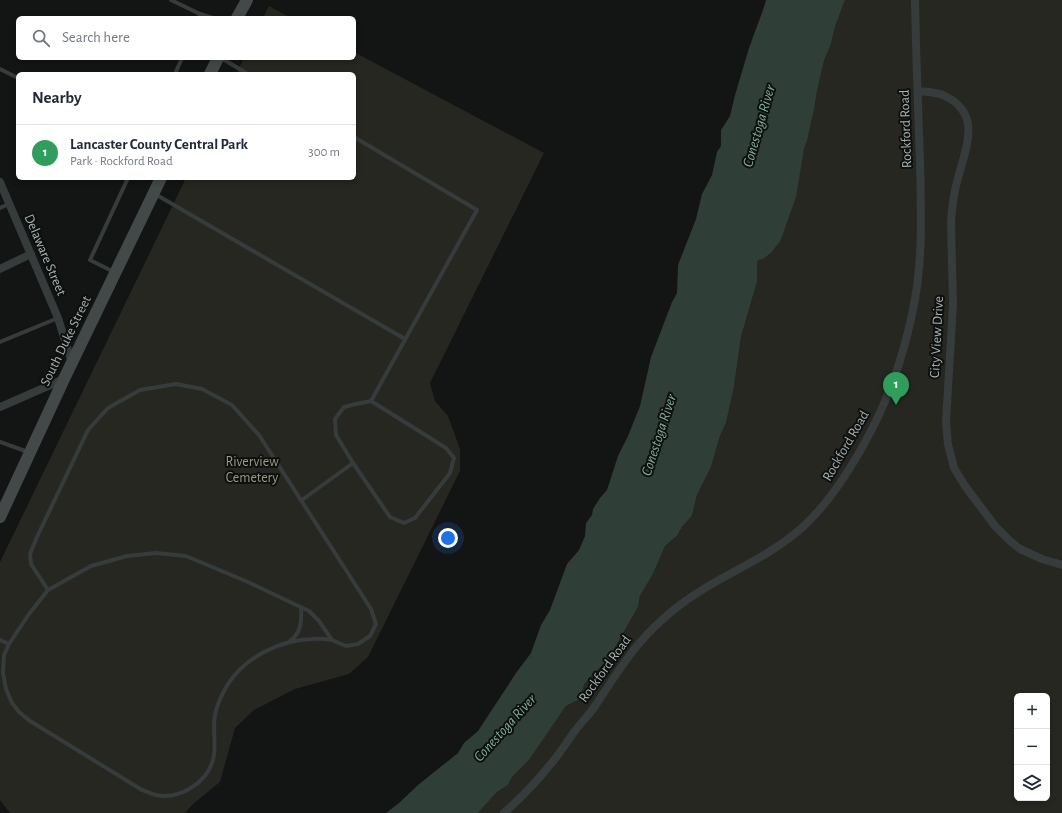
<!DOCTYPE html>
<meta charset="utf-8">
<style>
:root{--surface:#fff;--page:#f6f6f7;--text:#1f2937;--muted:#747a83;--line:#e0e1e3;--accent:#e33c6f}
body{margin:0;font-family:"Alegreya Sans",sans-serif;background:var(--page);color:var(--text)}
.controls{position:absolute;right:12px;bottom:12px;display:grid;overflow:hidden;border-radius:6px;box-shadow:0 2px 6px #0003}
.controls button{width:36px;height:36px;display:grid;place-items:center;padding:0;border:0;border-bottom:1px solid var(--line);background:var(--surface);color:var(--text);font:20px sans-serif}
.you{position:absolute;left:448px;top:538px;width:14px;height:14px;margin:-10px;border:3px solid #fff;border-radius:50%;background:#1a73e8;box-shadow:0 0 0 6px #1a73e833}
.badge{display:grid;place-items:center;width:26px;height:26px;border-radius:50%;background:var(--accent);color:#fff;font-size:13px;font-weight:700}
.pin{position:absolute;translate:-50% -33px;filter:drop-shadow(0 1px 2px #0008)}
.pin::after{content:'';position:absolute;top:21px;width:14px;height:12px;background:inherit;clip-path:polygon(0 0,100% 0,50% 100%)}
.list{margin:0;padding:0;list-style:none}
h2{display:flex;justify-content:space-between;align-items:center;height:52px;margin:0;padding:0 16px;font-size:17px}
h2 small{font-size:13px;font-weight:400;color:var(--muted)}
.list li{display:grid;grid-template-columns:26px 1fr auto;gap:12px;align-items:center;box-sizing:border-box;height:56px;padding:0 16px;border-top:1px solid var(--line)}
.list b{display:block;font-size:15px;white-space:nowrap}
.list p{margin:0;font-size:13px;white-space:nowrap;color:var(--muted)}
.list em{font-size:13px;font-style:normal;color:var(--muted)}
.icon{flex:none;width:22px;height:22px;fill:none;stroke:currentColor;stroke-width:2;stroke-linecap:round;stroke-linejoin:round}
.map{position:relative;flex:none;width:1062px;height:813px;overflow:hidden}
.search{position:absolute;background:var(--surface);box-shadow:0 2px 6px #0003;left:16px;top:16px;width:340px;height:44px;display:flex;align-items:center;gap:10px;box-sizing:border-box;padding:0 14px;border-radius:6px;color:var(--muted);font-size:15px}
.panel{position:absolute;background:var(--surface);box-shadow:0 2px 6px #0003;left:16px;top:72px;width:340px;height:108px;border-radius:6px}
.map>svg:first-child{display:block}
</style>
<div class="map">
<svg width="1062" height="813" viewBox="0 0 1062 813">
<rect width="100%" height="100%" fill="#131414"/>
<path fill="#262720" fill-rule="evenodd" d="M845,0H1062V813H478L497,792L508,785L512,777L529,760L566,706L580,699L584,685L591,676L608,660L638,607L640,596L653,574L665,546L677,536L682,527L692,516L697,495L711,467L720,436L726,423L734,387L741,337L757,282V267L758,260C768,258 774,250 780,242L804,149L807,141L814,110L817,91L824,61L831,44L835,27ZM1017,696H1047V798H1017Z
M269,6L291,18H263Z
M354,52L544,153L430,383L435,401L448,416L460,449V471L368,657L349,674L295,689L254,710L235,728L220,782L193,804L185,813H10L0,800V562L186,178H354V74H236L244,58H354Z"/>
<path fill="#2f3e36" d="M766,0H845L835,27L831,44L824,61L817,91L814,110L807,141L804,149L796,197L780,242L771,253L763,259L758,260L757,267V282L741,337L734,387L726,423L720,436L711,467L697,495L692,516L682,527L677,536L665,546L653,574L640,596L638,607L608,660L591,676L584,685L580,699L566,706L529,760L512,777L508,785L497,792L478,813H386L399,803L418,785L458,753L464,743L478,731L516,673L531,653L541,625L550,610L567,564L579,550L585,536L586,523L592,515L593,509L600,498L607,490L618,456L628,436L640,406L651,357L672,302L677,293L678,265L696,219L702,194L712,175L717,152L721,146V130L730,116L735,95L749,48L763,10Z"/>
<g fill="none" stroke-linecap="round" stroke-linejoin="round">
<path stroke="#363b3b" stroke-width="4" d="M171,0L200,14
M199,18L200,14L213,18
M221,58L248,74
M0,69L18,78
M175,74L182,58
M354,137L477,210L371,401
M155,194L405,339
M0,208L9,204
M114,272L90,260L128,178
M0,342L58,318
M371,401L446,448L454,458L450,473L415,518L404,523L390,517L353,463L336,435L335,419L344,407L356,404Z
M0,442L28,452
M302,500L353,463
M48,590L31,564L30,554L37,537L88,430L108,408L140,390L176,384L202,389L232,405L259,435L371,609L376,624L370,636L358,644L346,646L332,640L319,621L309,611L248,582L186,556L156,553L127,556L91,566L48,590L29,614L9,644L4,655L3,673L6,689L12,703L19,712L30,721L142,790C146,791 151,794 156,795C179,800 207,783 213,760C217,745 212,730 215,715C217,704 222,694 228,684C247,656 280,640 313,639C319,638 326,639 332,640
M0,640L9,644
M290,641C301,633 302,621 301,608"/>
<path stroke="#363b3b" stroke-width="8" d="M918,91C927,92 937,92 945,96C982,114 966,147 958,178C954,192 952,206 951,221L953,304L946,422L948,445L952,460L954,468L965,486L995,526L1010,541L1020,549L1042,559L1062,565
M0,182L58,318L72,363
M0,269L31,254
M0,407L64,379
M504,813C522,797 539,779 554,760C561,751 568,741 574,732C580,724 587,717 593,709C614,678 633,645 662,620C681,602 704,588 726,576C754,561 781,547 805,525C833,498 854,464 872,429C893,388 907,344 915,299C923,254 921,207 920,162C918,108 916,54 915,0"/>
<path stroke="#424948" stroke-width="12" d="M237,18L247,0
M210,74L218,58
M0,517L64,379L161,178"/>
</g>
<g text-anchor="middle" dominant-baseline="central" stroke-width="4" stroke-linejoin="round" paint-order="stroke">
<g font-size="14" fill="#a6b4b0" stroke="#0e0f0f">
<text transform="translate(906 129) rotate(-92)">Rockford Road</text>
<text transform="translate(45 255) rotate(67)">Delaware Street</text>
<text transform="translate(937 337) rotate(-87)">City View Drive</text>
<text transform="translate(66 341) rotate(-64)">South Duke Street</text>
<text transform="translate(846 446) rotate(-60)">Rockford Road</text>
<text transform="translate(605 669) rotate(-54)">Rockford Road</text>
</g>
<g font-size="14" fill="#9b9d7e" stroke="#0e0f0f">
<text x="252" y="462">Riverview<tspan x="252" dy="16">Cemetery</tspan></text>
</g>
<g font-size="15" font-style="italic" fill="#7fad96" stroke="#0e0f0f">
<text transform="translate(759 126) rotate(-74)">Conestoga River</text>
<text transform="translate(659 435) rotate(-72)">Conestoga River</text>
<text transform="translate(505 728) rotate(-48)">Conestoga River</text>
</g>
</g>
</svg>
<div class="controls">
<button>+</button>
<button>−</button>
<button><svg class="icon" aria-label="layers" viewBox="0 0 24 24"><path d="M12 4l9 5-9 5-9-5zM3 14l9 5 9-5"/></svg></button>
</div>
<div class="you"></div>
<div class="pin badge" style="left:896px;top:405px;background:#2e9e5b">1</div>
<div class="search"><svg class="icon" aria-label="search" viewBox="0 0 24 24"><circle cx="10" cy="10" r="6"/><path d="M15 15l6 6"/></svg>Search here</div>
<section class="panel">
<h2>Nearby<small></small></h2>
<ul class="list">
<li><span class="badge" style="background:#2e9e5b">1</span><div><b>Lancaster County Central Park</b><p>Park · Rockford Road</p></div><em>300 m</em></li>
</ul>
</section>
</div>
